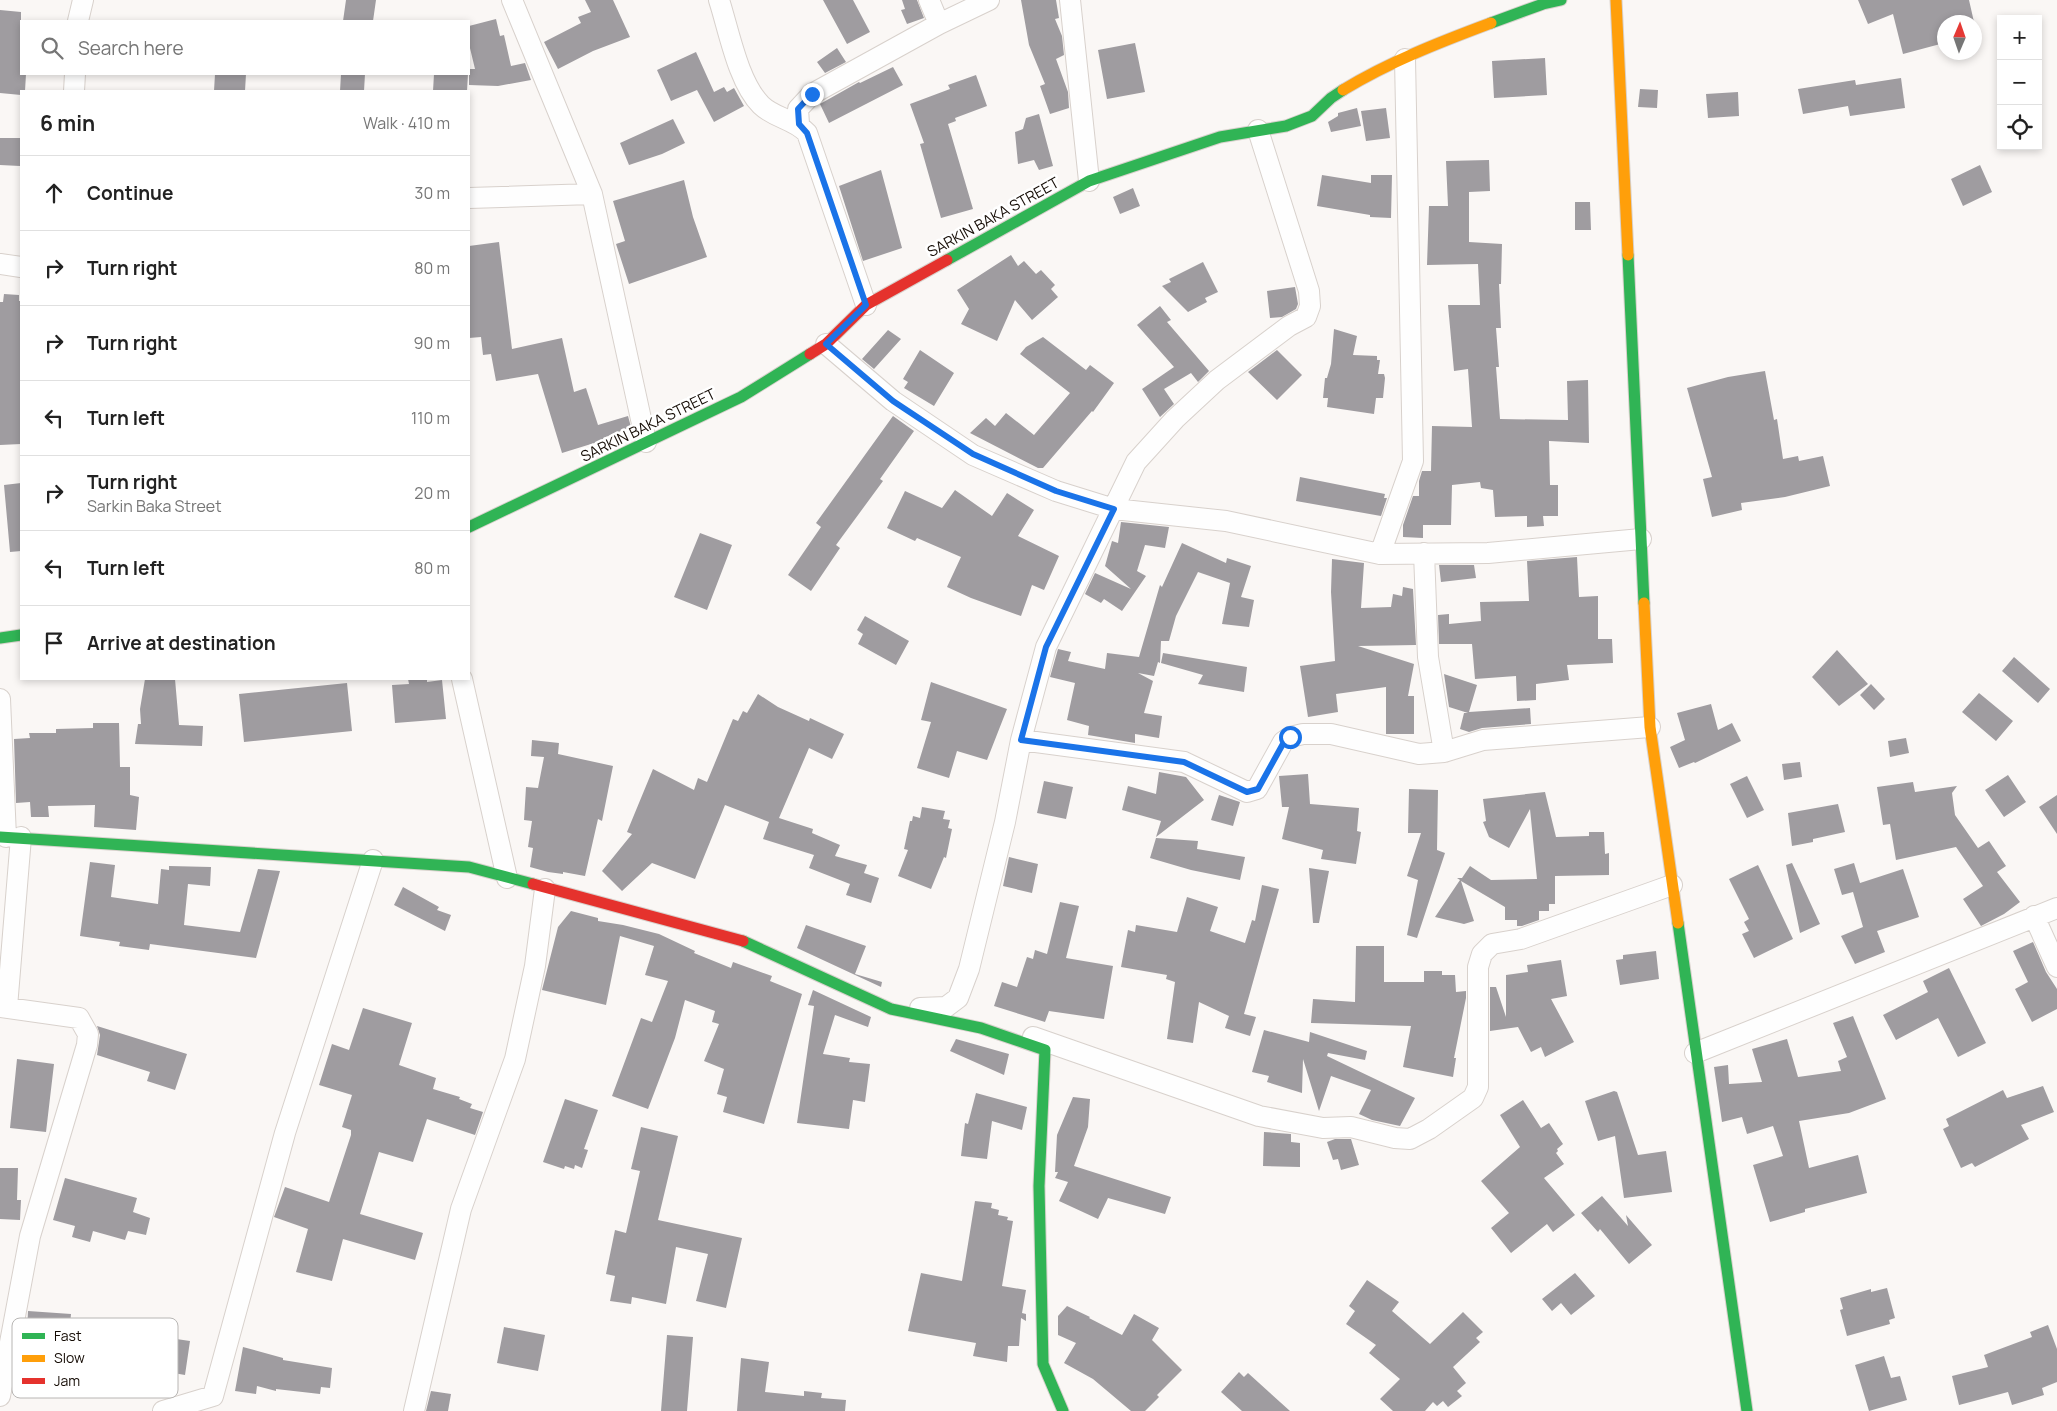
<!DOCTYPE html>
<meta charset="utf-8">
<style>
:root{--surface:#fff;--page:#f6f6f6;--text:#222;--muted:#767676;--line:#e0e0e0}
body{margin:0;font-family:Manrope,sans-serif;background:var(--page);color:var(--text)}
.controls{position:absolute;right:15px;top:15px;display:grid;overflow:hidden;border-radius:0px;box-shadow:0 2px 8px #0003}
.controls button{width:45px;height:45px;display:grid;place-items:center;padding:0;border:0;border-bottom:1px solid var(--line);background:var(--surface);color:var(--text);font:25px sans-serif}
.compass{position:absolute;left:1937px;top:15px;width:45px;height:45px;border-radius:50%;background:var(--surface);box-shadow:0 2px 8px #0003;rotate:2deg}
.stop{position:absolute;width:15px;height:15px;margin:-11px;border:4px solid #1a73e8;border-radius:50%;background:#fff}
.stop.end{background:#1a73e8;border-color:#fff;box-shadow:0 1px 5px #0008}
.list{margin:0;padding:0;list-style:none}
h2{display:flex;justify-content:space-between;align-items:center;height:65px;margin:0;padding:0 20px;font-size:21px}
h2 small{font-size:16px;font-weight:400;color:var(--muted)}
.list li{display:grid;grid-template-columns:32px 1fr auto;gap:15px;align-items:center;box-sizing:border-box;height:75px;padding:0 20px;border-top:1px solid var(--line)}
.list b{display:block;font-size:19px;white-space:nowrap}
.list p{margin:0;font-size:16px;white-space:nowrap;color:var(--muted)}
.list em{font-size:16px;font-style:normal;color:var(--muted)}
.icon{flex:none;width:28px;height:28px;fill:none;stroke:currentColor;stroke-width:2;stroke-linecap:round;stroke-linejoin:round}
.map{position:relative;flex:none;width:2057px;height:1411px;overflow:hidden}
.search{position:absolute;background:var(--surface);box-shadow:0 2px 8px #0003;left:20px;top:20px;width:450px;height:55px;display:flex;align-items:center;gap:12px;box-sizing:border-box;padding:0 18px;border-radius:0px;color:var(--muted);font-size:19px}
.panel{position:absolute;background:var(--surface);box-shadow:0 2px 8px #0003;left:20px;top:90px;width:450px;height:590px;border-radius:0px}
.map>svg:first-child{display:block}
</style>
<div class="map">
<svg width="2057" height="1411" viewBox="0 0 2057 1411">
<rect width="100%" height="100%" fill="#faf7f5"/>
<path fill="#9f9ca0" d="M346,0H376L373,21H343Z
M585,0H613L630,37L593,51L558,69L544,42L581,23L578,17L591,12Z
M823,0H853L870,32L847,44Z
M902,0H917L924,18L907,24L901,10L905,9Z
M1021,0H1056L1059,18L1055,19L1062,36L1064,55L1056,59L1068,92L1069,108L1050,114L1040,86L1045,84L1029,45Z
M1858,0H1969L1974,22H1944V43L1903,54L1893,14L1868,24Z
M0,10L21,12V74H26L25,91H21V95L0,93Z
M496,19L500,36L504,35L511,66L525,63L531,80L498,86L469,85V69H475L469,44V26Z
M1135,43L1145,92L1107,99L1098,50Z
M837,48L846,62L825,73L817,62Z
M696,52L714,92L724,87L727,92L734,88L744,106L714,122L697,90L671,101L657,70Z
M1545,58L1547,95L1494,98L1492,61Z
M893,67L903,85L829,123L820,104L859,82L860,83Z
M215,74H246L245,91H214Z
M341,74H365L364,91H340Z
M434,74H468L467,91H433Z
M976,75L987,106L955,118L956,121L948,124L973,209L941,218L920,144L924,143L910,104L950,89L948,85Z
M1901,78L1905,108L1850,116L1848,106L1803,114L1798,89L1855,80L1856,85Z
M1640,89L1658,90L1657,108L1638,107Z
M1738,92L1739,116L1708,118L1706,94Z
M1357,108L1361,126L1331,132L1328,122L1338,116V113Z
M1386,108L1390,138L1366,141L1361,111Z
M1039,114L1053,166L1039,170L1034,160L1018,164L1015,132L1023,129L1026,118Z
M673,119L685,143L662,154L629,165L620,143Z
M0,138H20V166L0,165Z
M1489,160L1490,191L1469,192V242L1502,244L1501,284H1499L1501,328H1496L1499,367H1496L1500,419L1568,420L1567,381L1588,380L1589,443L1549,441L1550,485H1558V516H1543L1544,526L1527,527V516L1495,517L1493,490L1481,488L1480,482L1452,485L1451,525H1423V538L1403,537V525L1413,496H1419V481L1422,471H1431L1432,426L1472,427L1468,369L1454,371L1448,305H1480L1478,264L1427,265L1429,206H1448L1446,161Z
M1980,165L1992,192L1963,206L1951,179Z
M881,170L902,248L863,261L839,186Z
M1322,175L1371,183V175H1392L1391,218L1370,217V215L1317,206Z
M684,180L693,217L707,257L629,284L616,244L625,241L613,201Z
M1133,188L1140,206L1120,214L1113,197Z
M1575,202H1590L1591,230H1575Z
M499,242L512,349L562,338L574,392L586,388L598,425L628,416L631,427L603,438L604,440L562,453L538,374L496,381L491,354L483,355L481,337L469,338V246Z
M1011,255L1018,266L1024,261L1036,274L1041,270L1055,285L1051,289L1058,297L1032,320L1015,300L997,341L961,324L969,309L957,290Z
M1203,262L1218,292L1205,298L1207,302L1188,312L1162,286L1171,282L1169,279Z
M1295,287L1298,304L1296,309L1282,317L1270,318L1267,291Z
M4,294L19,295V301H21V444L0,445V302H3Z
M1160,306L1171,320L1167,322L1209,371L1198,382L1191,373L1164,389L1174,404L1160,417L1142,389L1174,367L1137,325Z
M1334,329L1357,336L1353,355L1377,356V360H1380L1378,374H1384L1385,378L1383,398H1376L1374,414L1327,407L1328,398H1323L1325,378H1327L1331,364Z
M888,330L901,339L874,369L862,359Z
M1043,337L1086,370L1090,365L1114,383L1093,412L1092,411L1043,468H1038L970,433L986,418L995,426L1006,413L1034,435L1070,393L1020,354L1026,347Z
M920,350L954,373L934,406L904,388L908,382L903,379Z
M1277,350L1302,375L1277,400L1248,372Z
M1765,371L1774,420L1777,419L1783,459L1798,456L1799,461L1823,456L1830,486L1785,497L1741,503L1742,510L1712,517L1703,479L1712,477L1687,388L1728,377Z
M893,416L914,431L880,479L883,481L836,545L840,548L811,591L788,575L821,527L816,523Z
M1300,477L1385,494L1384,498H1387L1381,516L1296,501Z
M21,483V551L10,552L4,485Z
M955,490L992,516L1007,493L1034,510L1018,536L1059,556L1044,590L1032,585L1021,616L971,598L947,587L961,557L917,538L915,541L887,528L905,491L942,508Z
M1121,522L1169,527L1165,548L1145,545L1137,571L1146,576L1122,611L1104,599L1101,603L1085,594L1095,573L1131,589L1105,566L1112,541L1118,543Z
M700,533L732,545L707,610L674,597Z
M1182,543L1226,563L1227,558L1251,566L1241,597L1254,600L1249,627L1222,624L1230,583L1198,572L1176,616L1169,641H1161L1160,663L1158,662L1154,676L1138,673L1153,681L1144,713L1162,716L1159,738L1135,734V743L1088,735L1089,726L1067,720L1075,683L1050,677L1058,649L1071,652L1068,661L1105,669L1107,653L1139,657L1160,585L1162,587Z
M1577,557L1579,597L1598,596V639H1612L1613,663L1567,665L1569,680L1536,684V700L1517,701L1516,676L1475,679L1472,644H1439L1438,615L1449,614V624L1481,621L1480,602L1529,601L1527,561Z
M1332,559L1364,563L1361,608L1391,607L1393,594L1402,596L1403,587L1413,589L1416,645L1358,646L1414,664L1408,696H1414V734H1386V687L1336,694L1338,712L1308,717L1300,666L1335,661L1331,592Z
M1439,565H1474L1476,578L1441,582Z
M865,616L909,641L896,665L858,644L863,634L857,630Z
M1837,650L1868,684L1839,706L1812,677Z
M1163,653L1247,667L1244,692L1198,684L1203,675L1161,663Z
M2014,657L2050,689L2038,703L2002,671Z
M1444,674L1477,685L1469,712L1530,708L1531,724L1482,728L1469,732L1460,729L1464,713H1468L1449,707Z
M145,679H175L179,725L203,726L202,746L135,744L138,724H141L140,709Z
M408,679H427V682L442,680L446,719L395,723L392,685L409,684Z
M931,682L1007,709L987,760L957,751L949,778L917,768L931,722L921,720Z
M347,683L352,731L244,742L239,694Z
M1871,684L1885,699L1874,710L1860,695Z
M1979,693L2013,721L1996,741L1962,712Z
M758,694L778,707L809,721L810,718L844,734L832,759L809,748L779,818L813,829L812,833L840,845L835,856L867,865L864,873L879,878L871,903L846,895L850,884L809,868L814,855L763,839L769,822L725,805L695,879L652,863L622,891L602,871L632,834L627,832L653,769L694,790L698,778L707,782L733,719L738,721L743,711L747,713Z
M1711,704L1718,730L1732,723L1741,741L1695,763L1694,762L1679,768L1670,747L1685,740L1677,713Z
M93,723H119L120,767H130V795L139,797L136,830L94,827L95,805L48,806L49,817H31L30,802L16,803L14,739L30,738L29,733H56V729L93,728Z
M1906,738L1909,753L1890,757L1888,741Z
M532,740L559,743L558,754L613,766L602,821L598,819L585,876L563,872V874L548,872L530,867L533,848L528,847L532,821L524,820L526,787L538,788L544,757L531,756Z
M1800,762L1802,777L1784,780L1782,764Z
M1159,772L1186,777L1204,800L1156,837L1161,821L1122,810L1128,786L1156,794Z
M1308,774L1310,804L1359,808L1357,831L1361,832L1356,864L1321,859L1323,850L1282,839L1289,807H1282L1279,776Z
M2008,775L2026,802L2004,817L1985,790Z
M1747,776L1764,810L1747,818L1730,784Z
M1044,781L1073,787L1066,819L1037,813Z
M1913,782L1915,792L1957,786L1952,793L1955,815L1978,848L1989,841L2006,866L1997,872L2020,902L2004,914L1981,926L1963,899L1983,886L1956,847L1896,860L1890,824L1883,825L1877,787Z
M1409,789L1438,790L1437,850L1445,853L1417,938L1407,935L1418,880L1407,876L1421,833H1408Z
M1545,792L1556,837L1589,836V832H1604L1605,854L1609,853V875L1555,876V904H1549V911H1539V920L1522,926H1517V920H1505V907L1461,881L1474,921L1464,924L1435,917L1460,880L1457,878H1462L1470,866L1491,880L1537,879L1530,809L1509,848L1489,837L1483,822L1486,821L1483,799Z
M1219,795L1240,802L1233,826L1211,820Z
M2057,795V834L2039,807Z
M1838,804L1845,832L1813,839V842L1792,846L1788,813Z
M922,807L945,811L943,819L950,820L948,828L952,829L946,858L944,857L931,889L898,876L908,850L904,849L910,821H912L913,816L920,818Z
M1156,838L1198,841L1197,849L1245,857L1240,880L1191,870L1150,858Z
M1009,857L1038,864L1032,893L1003,886Z
M90,862L115,865L111,897L158,904L161,869L169,870V866L211,867L210,886L188,884L184,925L240,932L258,869L280,871L256,958L150,944L149,950L119,946L120,942L80,936Z
M1792,863L1820,924L1800,933L1786,865Z
M1854,863L1860,883L1903,869L1919,917L1877,931L1885,952L1855,964L1841,936L1863,927L1853,892L1842,895L1834,869Z
M1758,865L1793,939L1754,958L1742,934L1749,931L1744,922L1749,919L1729,879Z
M1309,868L1329,871L1319,923H1313Z
M1262,885L1279,889L1244,1014L1256,1017L1250,1036L1225,1028L1229,1016L1199,1002L1193,1043L1167,1039L1175,982L1166,979L1167,975L1121,967L1128,930L1135,932L1136,925L1177,932L1187,897L1218,907L1210,931L1245,943L1252,920L1255,921Z
M403,887L439,907L437,910L451,915L445,931L394,905Z
M1060,902L1079,906L1066,958L1113,966L1104,1019L1049,1011L1045,1022L994,1006L1002,982L1017,987L1027,957L1033,959L1035,950L1047,954Z
M571,911L598,918V921L623,925L659,934L695,951L694,953L731,968L733,962L772,976L770,981L802,994L764,1124L723,1112L727,1097L717,1094L724,1069L704,1061L719,1024L712,1022L715,1011L685,1000L675,1038L648,1109L612,1096L641,1018L652,1022L668,981L645,975L654,946L620,936L606,1005L542,990L558,927Z
M806,925L866,946L855,974L882,982L881,987L797,948Z
M2033,942L2046,972L2057,989V1009L2032,1022L2015,989L2028,982L2013,951Z
M1356,946H1384V982H1424V971H1442V975H1455L1456,992L1466,991V998L1454,1058H1456L1453,1077L1403,1067L1411,1026L1311,1023L1313,999L1355,1002Z
M1656,951L1659,979L1620,985L1616,960L1623,959V955Z
M1561,960L1567,996L1551,999L1574,1042L1545,1057L1541,1047L1531,1052L1518,1027L1490,1031V987H1496L1506,1017V975L1528,972L1527,965Z
M1949,968L1986,1043L1958,1057L1938,1018L1896,1040L1883,1015L1928,992L1923,981Z
M813,990L871,1017L868,1027L835,1015L823,1054L850,1058L849,1062L870,1064L865,1102L853,1100L849,1129L797,1123L814,1006L808,1005Z
M363,1008L412,1023L399,1065L436,1078L433,1089L460,1097L459,1099L472,1104L470,1108L483,1112L475,1135L427,1119L413,1162L379,1152L360,1214L423,1233L415,1260L343,1239L332,1281L296,1272L308,1229L274,1217L285,1187L329,1202L351,1135V1130L342,1127L352,1095L319,1085L332,1044L349,1050Z
M1853,1016L1886,1099L1849,1113L1799,1121L1809,1168L1858,1155L1867,1193L1805,1209V1212L1770,1222L1753,1165L1783,1156L1773,1126L1747,1134L1742,1117L1722,1122L1714,1067L1728,1065L1729,1084L1762,1082L1752,1049L1787,1039L1798,1077L1841,1071L1838,1061L1847,1057L1833,1023Z
M97,1026L187,1054L175,1090L147,1081L150,1072L97,1055L100,1035Z
M1264,1030L1309,1042L1310,1032L1367,1051L1365,1060L1328,1053L1327,1056L1415,1098L1400,1126L1372,1120L1359,1114L1371,1090L1331,1076L1319,1111L1303,1059L1302,1093L1267,1082L1269,1076L1252,1072Z
M956,1039L1009,1054L1004,1075L950,1051Z
M17,1059L54,1064L46,1132L10,1128Z
M2043,1086L2054,1112L2021,1125L2029,1139L1975,1167L1972,1163L1961,1168L1943,1129L1949,1126L1946,1119L2003,1090L2007,1098Z
M1614,1091L1617,1092L1638,1155L1666,1151L1672,1192L1624,1198L1615,1136L1598,1141L1585,1101Z
M976,1093L1027,1107L1022,1130L992,1121L987,1159L961,1156L965,1123L968,1124Z
M1073,1097L1090,1099L1088,1127L1074,1166L1171,1197L1165,1214L1108,1198L1098,1219L1059,1201L1068,1182L1055,1178L1058,1172H1055L1057,1135Z
M565,1099L598,1110L584,1149L588,1150L582,1168L575,1165L574,1169L565,1166L564,1169L543,1162Z
M1523,1100L1541,1128L1549,1123L1563,1144L1557,1149L1558,1151L1556,1153L1564,1164L1544,1178L1575,1215L1553,1232L1547,1224L1511,1253L1491,1228L1509,1213L1481,1181L1520,1147L1500,1115Z
M641,1127L678,1136L658,1220L742,1238L726,1308L696,1301L708,1254L676,1247L666,1304L632,1297L631,1304L610,1301L615,1276L606,1274L615,1230L626,1233L640,1171L631,1169Z
M1264,1132L1291,1134V1142L1300,1143V1167L1263,1166Z
M1335,1139H1351L1359,1165L1341,1170L1338,1159L1333,1160L1327,1142Z
M0,1168H18L17,1200H21L20,1220L0,1219Z
M65,1178L137,1198L133,1212L150,1218L146,1235L128,1231L125,1240L93,1231L90,1242L72,1237L75,1226L53,1220Z
M1602,1196L1628,1226L1626,1215L1652,1245L1629,1264L1600,1229L1598,1232L1581,1213Z
M975,1201L992,1203L991,1208L999,1210L998,1215L1008,1217L1007,1220L1013,1221L1002,1286L1026,1290L1022,1313L1026,1314V1321L1021,1318L1019,1346H1008L1007,1362L973,1356L976,1343L908,1331L921,1273L962,1281Z
M1575,1273L1595,1296L1571,1315L1561,1303L1552,1311L1542,1299Z
M1367,1280L1399,1302L1392,1311L1430,1344L1463,1312L1483,1332L1476,1338L1480,1342L1453,1367L1466,1383L1457,1391L1462,1396L1448,1407L1443,1401L1437,1406L1433,1402L1425,1411H1393L1380,1399L1400,1379L1369,1353L1376,1345L1346,1324L1355,1311L1349,1306Z
M1887,1288L1895,1318L1889,1320L1890,1324L1847,1336L1840,1310L1843,1309L1840,1298L1871,1289V1292Z
M1067,1306L1090,1317L1089,1318L1122,1335L1134,1314L1159,1328L1152,1340L1182,1370L1157,1395L1159,1397L1145,1411H1131L1093,1379L1064,1363L1076,1343L1058,1335V1316Z
M28,1311L71,1314L69,1335L27,1332Z
M103,1325L142,1331V1334L190,1341L185,1375L97,1360Z
M2048,1325L2057,1349V1382L2042,1388L2044,1395L2012,1405L2008,1392L1959,1405L1952,1376L1988,1367L1984,1355L2032,1337L2030,1332Z
M504,1327L545,1335L538,1371L497,1363Z
M667,1335L693,1337L687,1411H661Z
M243,1347L283,1358V1360L332,1368L330,1388L321,1387L320,1394L276,1389V1391L257,1386L256,1394L235,1391Z
M1884,1356L1891,1378L1900,1376L1907,1400L1869,1411L1855,1365Z
M741,1358L769,1362L765,1392L804,1396V1391L822,1393L821,1398L846,1400L845,1411H737Z
M1239,1372L1244,1377L1248,1373L1290,1411H1242L1221,1392Z
M431,1391L451,1394L448,1411H426Z"/>
<g fill="none" stroke-linecap="round" stroke-linejoin="round">
<g stroke="#d8d1cc" stroke-width="22">
<path id="street" d="M512,0L592,194L646,442
M719,0C729,31 738,82 761,105C774,118 794,119 807,133L866,305
M929,0L939,24
M1070,0L1089,181
M78,21L83,0
M74,91L75,74
M799,124L798,109L812,94L939,24L989,0
M469,198L592,194
M0,264L21,267
M826,344L893,401L973,455L1056,491L1114,509L1226,521L1380,554L1488,553L1641,539
M1424,553L1428,657L1444,752
M1380,554L1413,461L1405,59
M462,679L507,878
M0,699L6,837
M1021,740L1184,762L1247,792L1257,789L1283,742L1290,737L1303,734H1331L1419,754L1444,752L1483,740L1650,727
M2034,916L2057,967
M0,1007L79,1018L88,1034L87,1045L30,1236L0,1396
M7,1007L21,837
M920,1008L946,1007L958,998L969,969L1005,822L1021,740L1046,647L1136,462L1175,419L1217,380L1289,326L1306,317L1310,306L1309,291L1258,130
M1033,1037L1259,1116L1323,1128L1351,1127L1395,1138L1410,1139L1429,1129L1473,1098L1478,1087V967L1482,954L1492,944L1521,939L1672,885
M1695,1053L2057,908
M163,1411L213,1396L285,1133L373,860
M414,1411L461,1209L515,1059L535,966L545,889"/>
</g>
<g stroke="#d8d1cc" stroke-width="13">
<path id="fast" d="M1491,23L1543,4L1561,0
M1628,255L1644,603
M947,260L1089,181L1220,137L1286,126L1312,116L1331,98L1343,90
M469,527L741,397L810,354
M0,638L21,635
M0,837L469,867L533,884
M1678,923L1747,1411
M743,941L891,1009L981,1028L1045,1050L1039,1186L1043,1364L1063,1411"/>
</g>
<g stroke="#d8d1cc" stroke-width="13">
<path id="slow" d="M1616,0L1628,255
M1343,90C1389,62 1440,42 1491,23
M1644,603L1650,727L1678,923"/>
</g>
<g stroke="#d8d1cc" stroke-width="13">
<path id="jam" d="M810,354L826,344L866,305L947,260
M533,884L743,941"/>
</g>
<use href="#street" stroke="#fefefe" stroke-width="20"/>
<use href="#fast" stroke="#30b455" stroke-width="11"/>
<use href="#slow" stroke="#ff9f0a" stroke-width="11"/>
<use href="#jam" stroke="#e5322d" stroke-width="11"/>
</g>
<g fill="none" stroke-linecap="round" stroke-linejoin="round">
<path stroke="#1a73e8" stroke-width="6" d="M812,94L798,109L799,124L807,133L866,305L826,344L893,401L973,454L1056,491L1114,509L1046,647L1021,740L1184,762L1247,792L1258,789L1284,742L1290,737"/>
</g>
<g text-anchor="middle" dominant-baseline="central" stroke-width="5" stroke-linejoin="round" paint-order="stroke">
<g font-size="15" fill="#140b04" stroke="#fff">
<text transform="translate(993 217) rotate(-29)">SARKIN BAKA STREET</text>
<text transform="translate(648 425) rotate(-26)">SARKIN BAKA STREET</text>
</g>
</g>
<rect x="12" y="1318" width="166" height="80" rx="8" fill="#fff" stroke="#b8b6b4" stroke-width="1"/>
<rect x="22" y="1333" width="23" height="6" fill="#30b455"/>
<rect x="22" y="1355" width="23" height="7" fill="#ff9f0a"/>
<rect x="22" y="1378" width="23" height="6" fill="#e5322d"/>
<g font-size="14" fill="#140b04">
<text x="54" y="1341">Fast</text>
<text x="54" y="1363">Slow</text>
<text x="54" y="1386">Jam</text>
</g>
</svg>
<div class="controls">
<button>+</button>
<button>−</button>
<button><svg class="icon" aria-label="locate" viewBox="0 0 24 24"><circle cx="12" cy="12" r="6"/><path d="M12 2v4M12 18v4M2 12h4M18 12h4"/></svg></button>
</div>
<svg class="compass" viewBox="-18 -18 36 36"><path d="M0-13l5 13h-10z" fill="#e53935"/><path d="M0 13l5-13h-10z" fill="#767676"/></svg>
<div class="stop" style="left:1290px;top:737px"></div>
<div class="stop end" style="left:812px;top:94px"></div>
<div class="search"><svg class="icon" aria-label="search" viewBox="0 0 24 24"><circle cx="10" cy="10" r="6"/><path d="M15 15l6 6"/></svg>Search here</div>
<section class="panel">
<h2>6 min<small>Walk · 410 m</small></h2>
<ul class="list">
<li><svg class="icon" aria-label="ahead" viewBox="0 0 24 24"><path d="M12 20V5M6 11l6-6 6 6"/></svg><div><b>Continue</b></div><em>30 m</em></li>
<li><svg class="icon" aria-label="right" viewBox="0 0 24 24"><path d="M7 20v-9h11M14 6l5 5-5 5"/></svg><div><b>Turn right</b></div><em>80 m</em></li>
<li><svg class="icon" aria-label="right" viewBox="0 0 24 24"><path d="M7 20v-9h11M14 6l5 5-5 5"/></svg><div><b>Turn right</b></div><em>90 m</em></li>
<li><svg class="icon" aria-label="left" viewBox="0 0 24 24"><path d="M17 20v-9H6M10 6l-5 5 5 5"/></svg><div><b>Turn left</b></div><em>110 m</em></li>
<li><svg class="icon" aria-label="right" viewBox="0 0 24 24"><path d="M7 20v-9h11M14 6l5 5-5 5"/></svg><div><b>Turn right</b><p>Sarkin Baka Street</p></div><em>20 m</em></li>
<li><svg class="icon" aria-label="left" viewBox="0 0 24 24"><path d="M17 20v-9H6M10 6l-5 5 5 5"/></svg><div><b>Turn left</b></div><em>80 m</em></li>
<li><svg class="icon" aria-label="arrive" viewBox="0 0 24 24"><path d="M6 21V4h12l-3 4 3 4H6"/></svg><div><b>Arrive at destination</b></div></li>
</ul>
</section>
</div>
